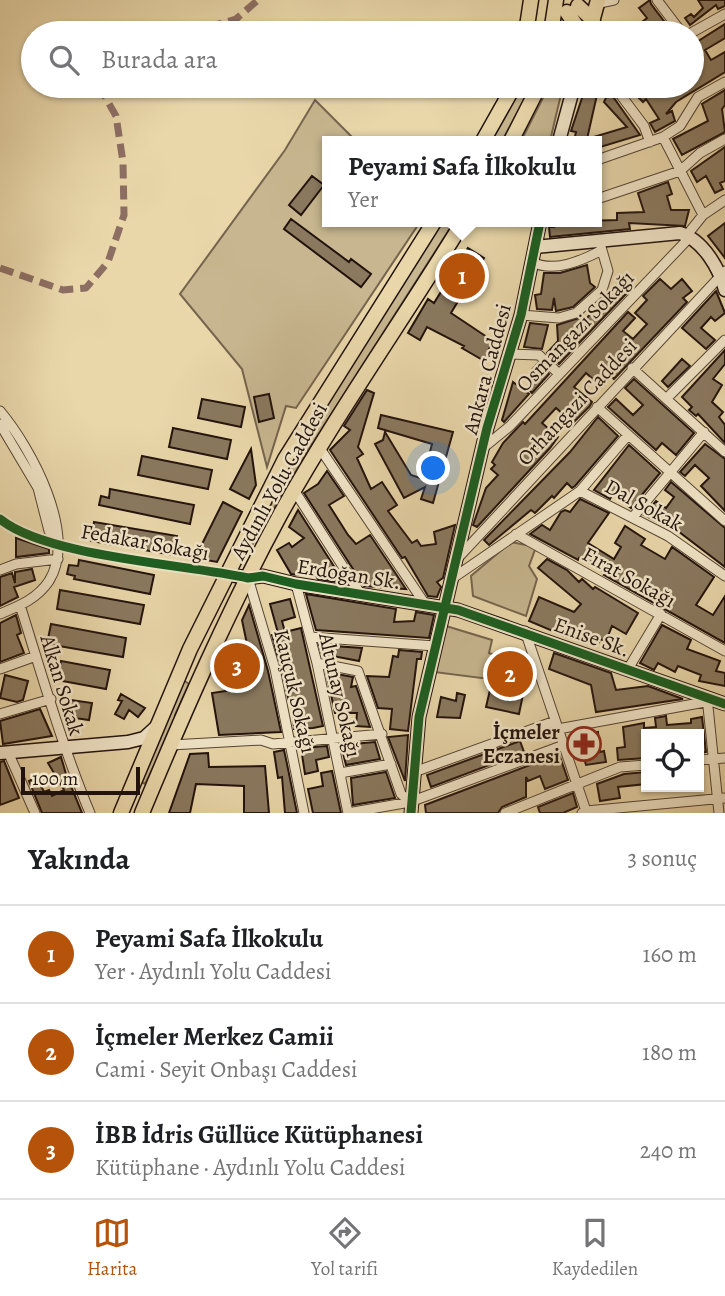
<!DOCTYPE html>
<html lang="tr">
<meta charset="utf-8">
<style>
:root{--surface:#fff;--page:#f6f6f6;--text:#202124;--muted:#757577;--line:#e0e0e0;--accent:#b45309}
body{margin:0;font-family:Alegreya,serif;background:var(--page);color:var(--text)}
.controls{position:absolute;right:21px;bottom:21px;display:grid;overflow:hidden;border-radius:0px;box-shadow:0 2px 5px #0004}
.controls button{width:63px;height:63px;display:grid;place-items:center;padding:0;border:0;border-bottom:2px solid var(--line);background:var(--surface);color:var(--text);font:35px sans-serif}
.scale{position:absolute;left:21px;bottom:18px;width:119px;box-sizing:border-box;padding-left:7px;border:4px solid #23130e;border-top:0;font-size:19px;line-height:24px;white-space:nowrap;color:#23130e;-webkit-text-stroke:5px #f1e5c8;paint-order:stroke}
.you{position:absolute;left:434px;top:469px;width:24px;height:24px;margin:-18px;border:5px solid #fff;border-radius:50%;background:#1a73e8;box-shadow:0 0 0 10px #1a73e833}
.badge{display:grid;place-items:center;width:46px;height:46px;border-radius:50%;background:var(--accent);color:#fff;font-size:23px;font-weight:700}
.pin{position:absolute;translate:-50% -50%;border:4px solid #fff;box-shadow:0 2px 7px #0006}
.popup{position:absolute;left:322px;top:136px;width:280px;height:91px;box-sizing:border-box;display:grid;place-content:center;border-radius:0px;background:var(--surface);filter:drop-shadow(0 2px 5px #0005);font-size:23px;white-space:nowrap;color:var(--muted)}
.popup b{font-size:26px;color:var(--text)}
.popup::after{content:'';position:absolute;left:50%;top:100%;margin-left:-14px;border:14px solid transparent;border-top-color:var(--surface)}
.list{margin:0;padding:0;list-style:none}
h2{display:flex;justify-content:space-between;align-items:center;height:91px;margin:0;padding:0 28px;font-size:30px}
h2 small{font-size:23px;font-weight:400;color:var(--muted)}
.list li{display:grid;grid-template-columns:46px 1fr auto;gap:21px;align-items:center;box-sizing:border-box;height:98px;padding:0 28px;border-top:2px solid var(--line)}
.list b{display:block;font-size:26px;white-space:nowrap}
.list p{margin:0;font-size:23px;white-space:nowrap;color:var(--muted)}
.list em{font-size:23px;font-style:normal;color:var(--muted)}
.icon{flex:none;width:38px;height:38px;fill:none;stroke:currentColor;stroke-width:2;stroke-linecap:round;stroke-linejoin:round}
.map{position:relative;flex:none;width:725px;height:813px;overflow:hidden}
.search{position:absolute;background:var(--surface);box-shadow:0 2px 5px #0004;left:21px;right:21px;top:21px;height:77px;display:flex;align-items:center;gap:18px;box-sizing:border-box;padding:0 24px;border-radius:38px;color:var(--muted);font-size:26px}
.sheet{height:385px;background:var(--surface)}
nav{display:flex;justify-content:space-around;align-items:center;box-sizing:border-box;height:98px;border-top:2px solid var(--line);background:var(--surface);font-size:19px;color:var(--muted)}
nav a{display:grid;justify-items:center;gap:4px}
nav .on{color:var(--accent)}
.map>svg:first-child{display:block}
</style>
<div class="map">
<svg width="725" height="813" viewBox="0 0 725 813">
<rect width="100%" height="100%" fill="#e9d7aa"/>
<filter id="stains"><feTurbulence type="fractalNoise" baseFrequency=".00286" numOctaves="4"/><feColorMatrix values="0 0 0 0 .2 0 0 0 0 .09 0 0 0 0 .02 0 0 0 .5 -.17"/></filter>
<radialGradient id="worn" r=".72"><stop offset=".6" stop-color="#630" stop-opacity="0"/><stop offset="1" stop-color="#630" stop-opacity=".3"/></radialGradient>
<path fill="#c7b68f" stroke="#75644e" stroke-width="2" d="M519,86H532L502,141H488Z
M549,86H563L550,141H521Z
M315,100L356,141H327V222H420L296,408L286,406L267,467L242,369L180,294L285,150Z
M440,222H454L309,449L251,547L294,454Z
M511,542L536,547L529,566L537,579L526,616L473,596L471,576Z
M446,626L492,640L489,653L495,655L489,679L434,672Z
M182,679L189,684L175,715L176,721L145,784L141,782Z"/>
<path fill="#8a795f" stroke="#23130e" stroke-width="2" d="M650,0L651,4L673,33H641L636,27L647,18L639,8Z
M698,0H725V6L718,9L716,5L690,25L685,18L691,14L694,17L703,8Z
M725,24V38L705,50L711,60L725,52V72L676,102L666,114L672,111L675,121L655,132L650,123L659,119L646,99L643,102L631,90L635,86H648L660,97L676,86H692V45Z
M586,86H599L587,139L627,127L604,102L609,91L640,135L597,148V141H574L576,132L571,131Z
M725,90V105L722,109L725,132L682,155L673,139L708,121L702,104Z
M725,147V181L720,183L723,189L715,193L706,176L697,182L691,171Z
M312,176L324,185L301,215L289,205Z
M668,182L672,194L667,196L671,210H689L685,226L629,223L630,229L550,237L549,227H554L553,222L617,220V213L644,212L638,193Z
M291,219L349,262L351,259L371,274L361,287L284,229Z
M725,223V258L708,236Z
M468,248L484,258L451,313L493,341L487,353L491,355L486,362L462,348L464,346L427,327L420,340L408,333L428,299L434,303Z
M587,265L590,283L595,287L573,307L556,311L554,298L552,310L537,309L535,295L541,294L544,273H560Z
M660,279L671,289L682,279L692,291L683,298L687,302L614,379L611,376L602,387L586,373L574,387L592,402L590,406L573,423L556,408L542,423L558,437L550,448L477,527L473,525L486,488L498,475L491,469L495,465L492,462L503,443L523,422L525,424L628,312L635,318L623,331L633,339L647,324L635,313L647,300L643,296Z
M618,284L627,293L559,364L547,353L558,341L557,325L582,317L585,320Z
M716,291L725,313L715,321L711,317L701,328L715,340L706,349L682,328Z
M530,323L548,325L542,349L524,347Z
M725,350V364L713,379L722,385L712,402L723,412L719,417L725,425V443L698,414L696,416L689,410L692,407L682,397Z
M682,359L690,366L668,387L662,381Z
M538,363L549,374L532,393L527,388L537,377L530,372Z
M634,379L694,433L676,455L662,443L656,450L608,407L616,399L633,415L643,405L625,388Z
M513,382L529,394L504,422L502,420Z
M367,390L374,393L358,447L363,454L357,458L371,489L382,482L397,505L388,511L412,543L417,540L421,546L436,544L434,532L455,525L443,578L437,582L441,587L437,597L428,596L405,557L402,558L330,450L350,430L344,426Z
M269,394L274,418L259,422L254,397Z
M202,399L245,407L241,427L198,418Z
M381,415L453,432L433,503L421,499L425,487L404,498L375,444L383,440L385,432L411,475L423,479L432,444L378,428Z
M598,417L618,436L575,486L572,488L567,483L554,498L552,496L535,513L531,510L489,545L484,540L570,452Z
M173,428L231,440L227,459L169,447Z
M705,444L725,459V511L701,486L709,478L695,465L685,476L680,472Z
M629,445L660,473L631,508L613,494L610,499L594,490Z
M251,449L256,485L249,499L230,489Z
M142,456L212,470L208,489L138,475Z
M327,471L344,496L329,505L348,535L356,544L370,535L406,589L364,586L304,493L318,484Z
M671,482L725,528V567L670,525L668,527L644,515L656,501L666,508L674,497L665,490Z
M110,489L194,505L190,524L99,505L101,496L109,498Z
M580,499L609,513L588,543L614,559L621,547L615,543L625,526L645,539L641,545L665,559L672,547L714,577L696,605L713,615L725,596V643L604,575L606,573L579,558L578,560L530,534L542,525L550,530L561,512L565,510L570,512Z
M223,502L242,512L217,562L195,558Z
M298,510L342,579L337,582L318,579L311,567L298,575L291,574L277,550L289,543L292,547L304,538L289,527Z
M94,522L177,536L174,555L91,541Z
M16,538L49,549V553L16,557Z
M547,559L567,570L579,582L582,579L593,589L595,587L638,613L626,634L612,626L606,641L600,639L599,642L569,631L567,637L529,621L539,597L574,612L581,604L538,568Z
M79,560L154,575L150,594L74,579L75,576L67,574L69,565L78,566Z
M32,569L35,580L14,587L18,597L0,606V577L12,573L15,583V572Z
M60,590L144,605L140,624L57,609Z
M306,594L396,609L394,622L414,621L416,612L434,615L429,638L316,630Z
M290,599L295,617L282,621L285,632L301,628L323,726L313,728L294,729L292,700L289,701L272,635L278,633L270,604Z
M249,605L268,671L281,732L219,735L212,693L226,691L223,670L224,663H229L228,657H233L231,647L247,644L242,620Z
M16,615L21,633L17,635L24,653L0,662V623Z
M51,624L126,638L123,657L47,644Z
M662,625L691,640L687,649L720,661L716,671L725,673V686L699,681L701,675L678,666L675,672L658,663L654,670L640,663Z
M319,645L362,648L359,661L322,654Z
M399,650L422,652L421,659H417L408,731L390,729L392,709L378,708L367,676L389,677L393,656L398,657Z
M554,653L611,673L616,690L648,686L683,699L596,712L591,685L549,669Z
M498,656L529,665L519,714L486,707Z
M61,661L110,670L106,689L57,680Z
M326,672L353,677L351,687L356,686L370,727L356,726L357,713H335Z
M5,675L28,681L23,700L17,702L0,698Z
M457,693L465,695L460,718L437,717L441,697L456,701Z
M121,694L145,708L138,717L129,710L124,719L115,714L122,701L118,700Z
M71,700L92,703L89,720L68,717Z
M40,709L52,736L3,744L0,721Z
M666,716L667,725L691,723V719L702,717L706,752L699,753V734H646V758L618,760L617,748L625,747L623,727L644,723V728L656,727L655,718Z
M598,732L600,752L604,751L606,762L586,765L578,735Z
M408,735L407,751L405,781L388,737Z
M520,741L524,752L431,787L427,775Z
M375,742L380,759L346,765L341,745Z
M327,746L329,757L316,760L318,771L305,774L301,748Z
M284,750L287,764L297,813H285L282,777L278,778L274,752Z
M208,753L209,767L265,766L269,813H244V786L196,784L190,813H169L190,754Z
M559,754L568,780L545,789L540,776L528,781L526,777V797L502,807L498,813H426L425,805Z
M61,757L66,774L82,813H42L29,781L37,777L44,792L49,790L52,796L64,790L48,763Z
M4,761L19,798L0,805V762Z
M332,771L341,813H313L308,789L323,786L321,773Z
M386,772L395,798L353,805L351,778Z
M646,772V784L618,787L620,798L600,801L597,784L624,774Z
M573,793L577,807L563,813H540L538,807Z"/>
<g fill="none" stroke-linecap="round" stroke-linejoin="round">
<g stroke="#544435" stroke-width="11">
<path id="street" d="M657,0L682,33
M600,3L614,0
M691,33L725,14
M614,86L644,126L650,142
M663,137L703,215
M597,160L663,137L680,126L698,97L725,82
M597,199L680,171L700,153L725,139
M687,235L703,215L725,200
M532,262C554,273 581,261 602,250
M521,315L559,318L576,313L602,290L608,271L599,240
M509,354L539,355L558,373
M632,368L725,452
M667,398L725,340
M597,407L725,521
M0,411C31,448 78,534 49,581C37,599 19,606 0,614
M0,424L38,488L49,531L58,544
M319,447L425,604
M483,448L510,426L690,237
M294,490L360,593
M580,491L668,536L725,576
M633,517L704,432
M0,519C43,554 168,564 226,574
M516,534L725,651
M457,559L725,271
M0,570L16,564L58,559
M248,578L275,669L304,813
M453,578L580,491L628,435
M296,584L317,663L348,813
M20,605C42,675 62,746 90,813
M525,631L586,811L582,813
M310,637L435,646
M317,663L358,671L401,794L410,802
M0,669L36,656
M628,669L661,614
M707,697L719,813
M0,714L51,699
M558,729L705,702
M171,745L261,740L273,744L382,734
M8,752L35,813
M699,760L725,758
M414,772L555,721
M340,773L391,764
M586,811L725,798
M348,813L410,802L564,745
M505,813L620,767L646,765"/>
</g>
<g stroke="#23130e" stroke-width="15">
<path id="secondary" d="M559,141L574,86
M535,247L680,233C703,240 719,268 725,290
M226,574L248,578L263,576L296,584L458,610L725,704
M0,753L128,742L144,738L156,727
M411,813L419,717L487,428L521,315L540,222"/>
</g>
<g stroke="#23130e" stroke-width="17">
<path id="primary" d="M578,6L593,20
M567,12L581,33
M526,33L531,0
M551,33L556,0
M589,33L598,0
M483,141L514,86
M511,141L539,86
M121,813L190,649L285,459L434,222
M142,813C184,712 228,611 280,515C336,414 403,320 463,222"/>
</g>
<use href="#street" stroke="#f1e5c8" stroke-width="9"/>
<use href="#secondary" stroke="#f1e5c8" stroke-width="12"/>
<use href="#primary" stroke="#e9d7aa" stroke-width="14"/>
<path stroke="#8d6e63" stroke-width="7" stroke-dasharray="14 7" stroke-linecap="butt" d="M188,33L236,19L258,0
M0,268L63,290L86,288L108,262L124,215L123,162L116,116L99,86"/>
<g stroke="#f1e5c8" stroke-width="13">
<path id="cycleway" d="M0,519C47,557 184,564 248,578L263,576L296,584L458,610L725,704
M411,813L419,717L487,428L521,315L540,222"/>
</g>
<use href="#cycleway" stroke="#1b5e20" stroke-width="9"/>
</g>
<defs>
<g id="pharmacy-ring" transform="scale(1.75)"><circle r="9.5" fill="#f1e5c8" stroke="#8f2418" stroke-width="1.5"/><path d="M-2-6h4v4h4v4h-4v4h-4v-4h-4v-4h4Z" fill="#8f2418"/></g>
</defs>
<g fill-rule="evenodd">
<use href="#pharmacy-ring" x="584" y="744"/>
</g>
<g text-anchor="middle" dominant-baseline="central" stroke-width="5" stroke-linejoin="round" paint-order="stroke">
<g font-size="21" fill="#23130e" stroke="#f1e5c8">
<text transform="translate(575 331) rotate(-46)">Osmangazi Sokağı</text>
<text transform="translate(487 369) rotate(-75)">Ankara Caddesi</text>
<text transform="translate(577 402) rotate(-47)">Orhangazi Caddesi</text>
<text transform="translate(279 481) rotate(-61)">Aydınlı Yolu Caddesi</text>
<text transform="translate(644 505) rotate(29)">Dal Sokak</text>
<text transform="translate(145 542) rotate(10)">Fedakar Sokağı</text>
<text transform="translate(349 574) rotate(9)">Erdoğan Sk.</text>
<text transform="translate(629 577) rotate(29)">Fırat Sokağı</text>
<text transform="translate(592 637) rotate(20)">Enise Sk.</text>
<text transform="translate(62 685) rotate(73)">Alkan Sokak</text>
<text transform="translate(295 691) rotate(77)">Kauçuk Sokağı</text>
<text transform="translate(340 695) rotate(77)">Altunay Sokağı</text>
</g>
<g font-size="21" font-weight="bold" fill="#23130e" stroke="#f1e5c8" text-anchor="end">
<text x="560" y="732">İçmeler<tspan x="560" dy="24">Eczanesi</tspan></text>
</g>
</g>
<rect width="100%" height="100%" filter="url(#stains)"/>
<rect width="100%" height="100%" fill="url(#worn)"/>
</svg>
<div class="controls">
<button><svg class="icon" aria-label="locate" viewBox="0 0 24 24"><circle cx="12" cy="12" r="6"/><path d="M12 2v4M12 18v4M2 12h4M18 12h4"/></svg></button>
</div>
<div class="scale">100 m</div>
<div class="you"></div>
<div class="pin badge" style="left:462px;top:276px">1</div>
<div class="popup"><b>Peyami Safa İlkokulu</b>Yer</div>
<div class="pin badge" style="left:510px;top:674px">2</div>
<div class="pin badge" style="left:237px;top:666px">3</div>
<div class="search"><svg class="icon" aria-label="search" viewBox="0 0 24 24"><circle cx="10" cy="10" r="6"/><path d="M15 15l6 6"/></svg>Burada ara</div>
</div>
<section class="sheet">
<h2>Yakında<small>3 sonuç</small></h2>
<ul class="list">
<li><span class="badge">1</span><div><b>Peyami Safa İlkokulu</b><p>Yer · Aydınlı Yolu Caddesi</p></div><em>160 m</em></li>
<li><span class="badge">2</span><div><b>İçmeler Merkez Camii</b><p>Cami · Seyit Onbaşı Caddesi</p></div><em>180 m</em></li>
<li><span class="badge">3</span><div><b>İBB İdris Güllüce Kütüphanesi</b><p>Kütüphane · Aydınlı Yolu Caddesi</p></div><em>240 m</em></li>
</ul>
</section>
<nav>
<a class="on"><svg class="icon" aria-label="map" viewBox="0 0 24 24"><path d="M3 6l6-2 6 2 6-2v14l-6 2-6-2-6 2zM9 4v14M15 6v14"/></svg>Harita</a>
<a><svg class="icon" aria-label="directions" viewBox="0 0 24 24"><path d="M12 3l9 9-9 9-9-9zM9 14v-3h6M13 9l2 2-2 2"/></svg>Yol tarifi</a>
<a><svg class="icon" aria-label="saved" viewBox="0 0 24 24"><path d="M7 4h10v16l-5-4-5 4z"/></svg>Kaydedilen</a>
</nav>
